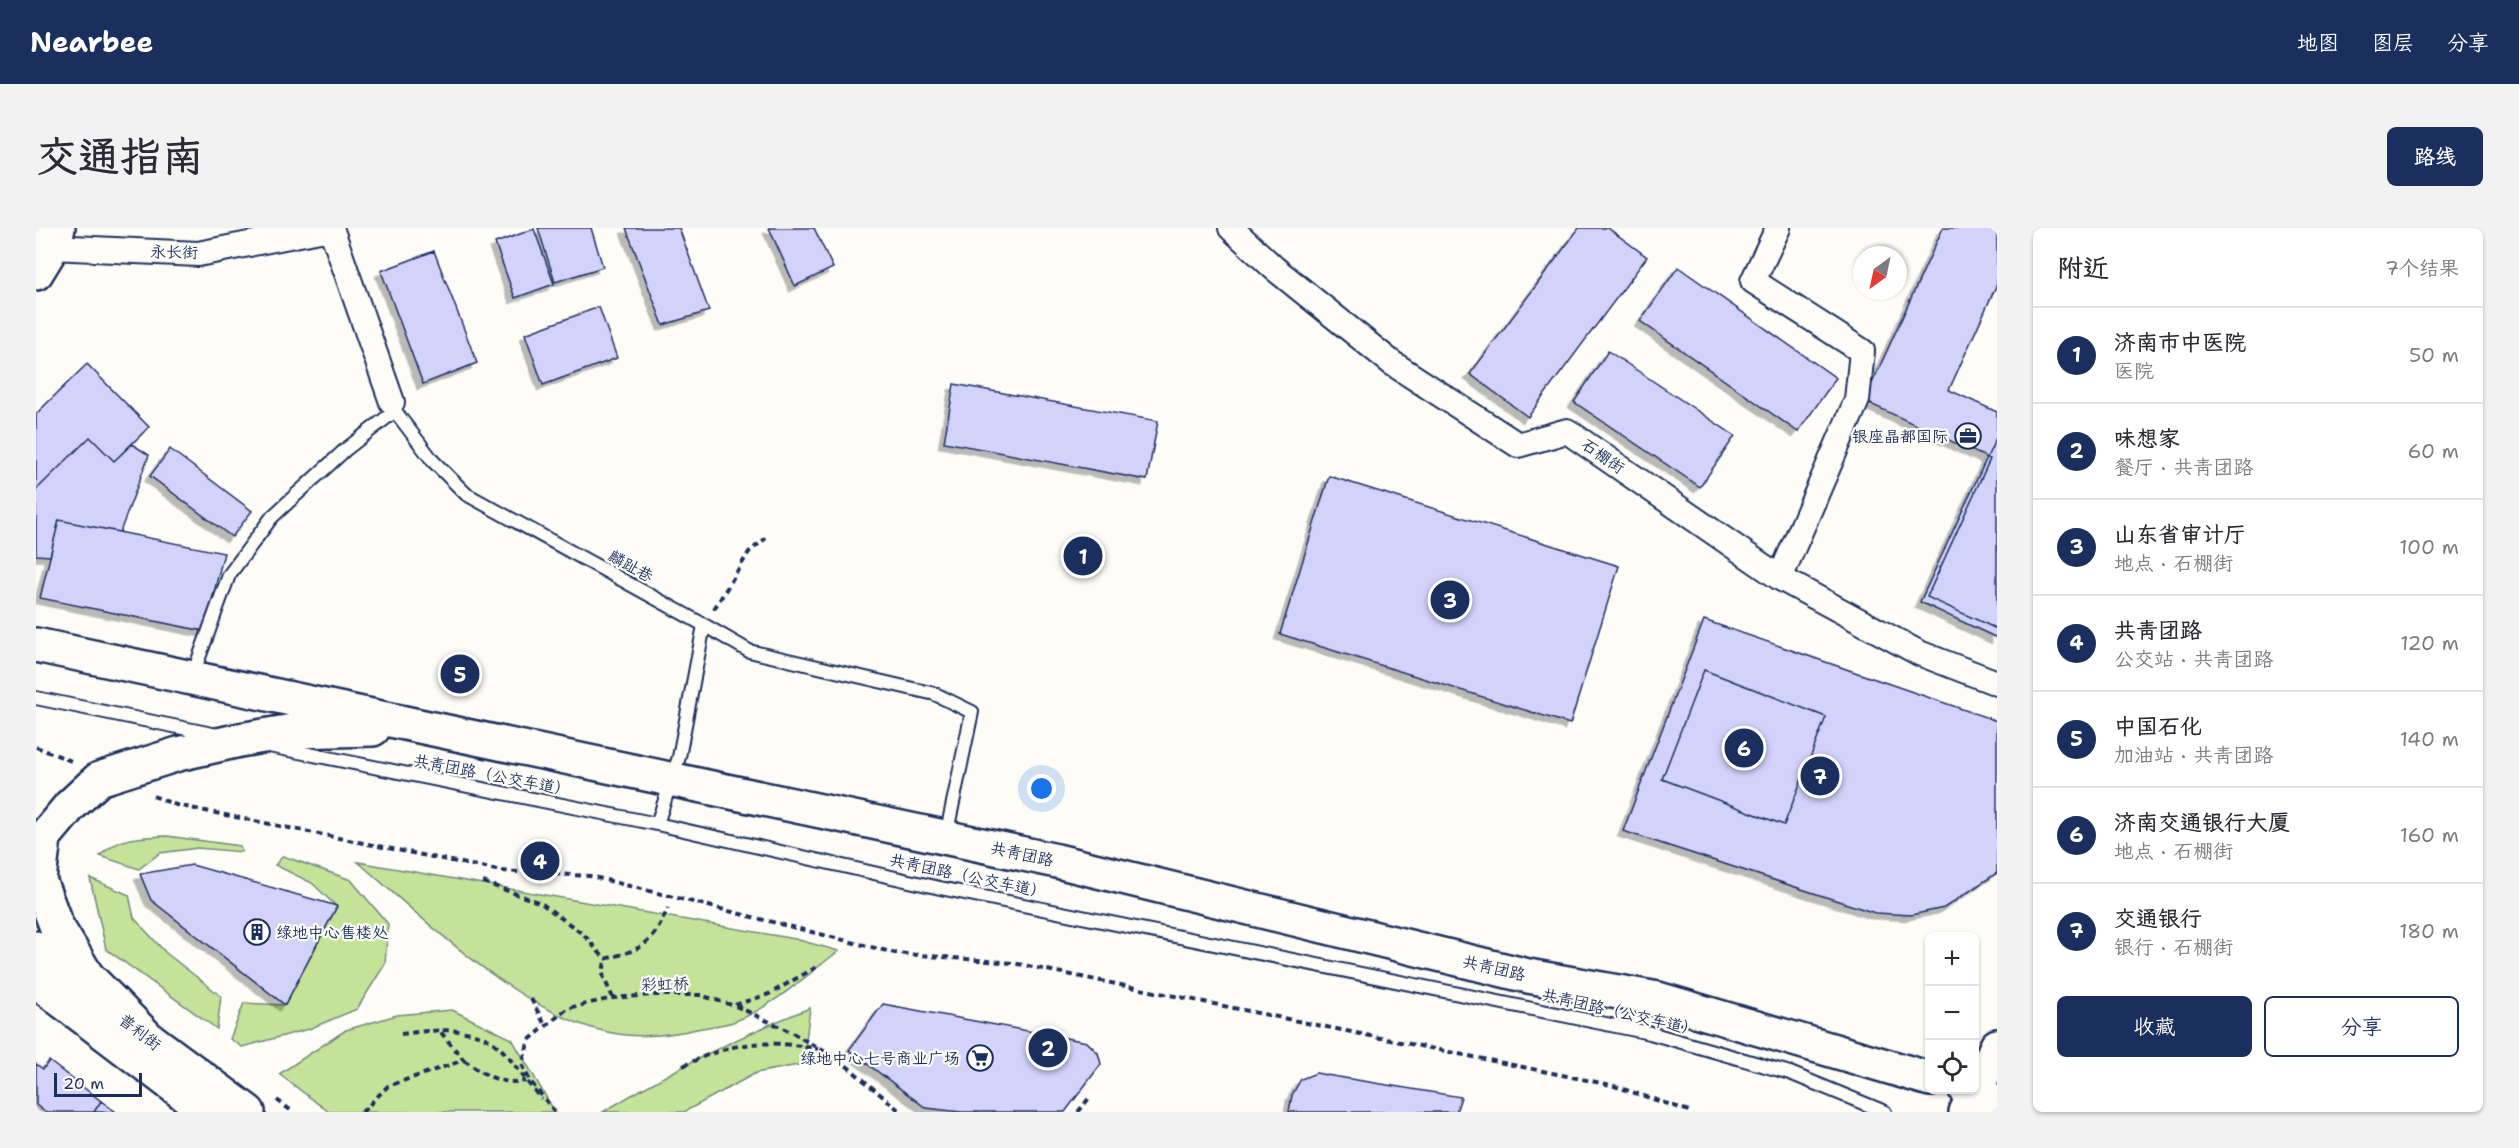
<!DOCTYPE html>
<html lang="zh">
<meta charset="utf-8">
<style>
:root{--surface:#fff;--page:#f2f2f3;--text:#2b2b33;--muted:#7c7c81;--line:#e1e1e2;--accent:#1b2f5e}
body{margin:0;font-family:"Shantell Sans","LXGW WenKai TC",sans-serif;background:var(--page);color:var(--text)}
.controls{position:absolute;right:18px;bottom:18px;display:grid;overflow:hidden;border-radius:9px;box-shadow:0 2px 4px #0004}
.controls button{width:54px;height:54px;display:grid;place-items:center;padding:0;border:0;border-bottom:2px solid var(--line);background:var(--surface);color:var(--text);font:30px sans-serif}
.compass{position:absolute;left:1817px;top:18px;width:54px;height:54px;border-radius:50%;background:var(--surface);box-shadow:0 2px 4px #0004;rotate:213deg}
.scale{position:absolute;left:18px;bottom:15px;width:88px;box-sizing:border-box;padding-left:6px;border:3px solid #1b2f5e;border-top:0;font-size:16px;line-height:21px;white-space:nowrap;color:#1b2f5e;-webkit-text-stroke:4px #fdfcf7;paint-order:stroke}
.you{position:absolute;left:1006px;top:561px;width:21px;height:21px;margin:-15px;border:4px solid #fff;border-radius:50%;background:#1a73e8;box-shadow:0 0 0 9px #1a73e833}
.badge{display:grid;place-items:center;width:39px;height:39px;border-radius:50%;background:var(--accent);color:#fff;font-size:20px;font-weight:700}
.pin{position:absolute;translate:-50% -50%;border:3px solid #fff;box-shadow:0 2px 6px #0006}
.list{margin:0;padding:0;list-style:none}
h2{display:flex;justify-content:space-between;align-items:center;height:78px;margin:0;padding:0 24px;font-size:26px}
h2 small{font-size:20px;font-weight:400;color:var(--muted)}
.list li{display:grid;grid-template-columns:39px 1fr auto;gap:18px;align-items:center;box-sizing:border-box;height:96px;padding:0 24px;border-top:2px solid var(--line)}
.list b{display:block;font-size:22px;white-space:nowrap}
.list p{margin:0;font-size:20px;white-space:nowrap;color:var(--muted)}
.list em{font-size:20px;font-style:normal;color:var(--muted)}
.actions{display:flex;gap:12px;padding:18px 24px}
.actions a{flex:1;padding:14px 0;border:2px solid var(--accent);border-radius:9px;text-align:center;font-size:21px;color:var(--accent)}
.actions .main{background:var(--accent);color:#fff}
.icon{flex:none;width:33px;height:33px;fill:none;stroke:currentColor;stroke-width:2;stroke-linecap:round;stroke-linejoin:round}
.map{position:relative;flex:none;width:1961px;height:884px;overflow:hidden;border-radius:9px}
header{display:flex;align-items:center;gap:36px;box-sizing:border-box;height:84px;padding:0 30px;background:var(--accent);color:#fff}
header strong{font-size:28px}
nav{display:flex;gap:33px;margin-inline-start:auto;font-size:21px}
.intro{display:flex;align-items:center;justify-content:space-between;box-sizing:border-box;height:144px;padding:0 36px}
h1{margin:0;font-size:42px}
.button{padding:15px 27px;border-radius:9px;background:var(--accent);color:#fff;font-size:21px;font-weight:700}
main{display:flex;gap:36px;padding:0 36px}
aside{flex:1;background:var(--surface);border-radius:9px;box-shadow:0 2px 4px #0004}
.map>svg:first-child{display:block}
</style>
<header>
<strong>Nearbee</strong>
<nav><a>地图</a><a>图层</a><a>分享</a></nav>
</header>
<div class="intro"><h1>交通指南</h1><a class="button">路线</a></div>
<main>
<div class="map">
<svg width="1961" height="884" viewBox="0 0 1961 884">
<defs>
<filter id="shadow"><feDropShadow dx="-5.5" dy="5.5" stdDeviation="0" flood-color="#0004"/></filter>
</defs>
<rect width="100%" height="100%" fill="#fdfcf7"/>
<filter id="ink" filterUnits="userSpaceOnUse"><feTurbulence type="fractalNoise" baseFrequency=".0167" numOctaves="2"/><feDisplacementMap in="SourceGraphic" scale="12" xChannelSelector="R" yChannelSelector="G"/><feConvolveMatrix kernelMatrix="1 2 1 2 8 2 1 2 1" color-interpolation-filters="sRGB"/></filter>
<g filter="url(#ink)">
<path fill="#c5e299" stroke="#70887c" stroke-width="1.5" d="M131,608L204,618L206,624L162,620L124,625L103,641L64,628C83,608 106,609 131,608Z
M247,628L315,652L352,696L349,736L321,781L273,801L206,819L194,811L208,775L249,777L301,679L276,655L239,637Z
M322,634L759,711L803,723C770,747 736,780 697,794C688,797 676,798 666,800C636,807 602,811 571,804C484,785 389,692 322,634Z
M54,650L93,667L98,690L130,725L185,768L181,801L70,721Z
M774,780L767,836L720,845L648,884H567C633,844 702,808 774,780Z
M416,782L476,811L519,884H293L243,846L310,802L361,787Z"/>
<path fill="#d3d2fb" stroke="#1b2f5e" stroke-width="1.5" filter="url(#shadow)" d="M502,0H555L567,39L519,54Z
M590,0H643L673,83L627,97Z
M733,0H778L797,40L759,58Z
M1543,0H1572L1611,29L1492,189L1434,146Z
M1907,0H1961V56L1913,162L1961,184V401L1891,369L1954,231L1828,173Z
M498,1L518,56L479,70L459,15Z
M398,23L441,135L387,156L345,43Z
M1642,39L1800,150L1762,204L1604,93Z
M563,79L581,130L507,157L489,106Z
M1572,123L1699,208L1664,259L1538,174Z
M51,136L113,199L78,233L54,209L0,262V186Z
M918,156L1122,193L1111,252L908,214Z
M54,209L78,233L96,216L113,227L84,304L23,292L14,328L0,327V262Z
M1960,210L1961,211V410L1884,374Z
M134,221L216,283L196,309L114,248Z
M1293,248L1583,338L1534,496L1244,406Z
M23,292L188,325L168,403L4,370Z
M1668,392L1961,493V645L1908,680L1875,687L1839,685L1587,603Z
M1668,442L1790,489L1748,597L1626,551Z
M156,637L301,678L249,777L115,672L104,646Z
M847,776L1051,814L1062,825L1065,836L1029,884H925L890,880L813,822Z
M13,833L65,873L58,884H9L0,877V836L7,841Z
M1280,845L1290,847L1425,869L1420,884H1253L1256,867L1265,851Z
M65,873L80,884H58Z"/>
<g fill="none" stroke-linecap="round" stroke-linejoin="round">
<g stroke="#1b2f5e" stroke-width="16">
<path id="lane" d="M356,174L359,183L397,233L430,266L668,397L643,529L621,596
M668,397L713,423L899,466L936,484L910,608
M156,449L193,347L236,289L309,222L359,183
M0,470L181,507
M233,518L621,596L904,660L1614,805L1754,845L1849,884"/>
</g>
<g stroke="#1b2f5e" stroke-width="28">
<path id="street" d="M295,0L356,174
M1195,0L1238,40L1356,135L1482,217L1531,203L1744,350L1883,425L1961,455
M1742,0L1717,53L1826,123L1821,172L1744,350
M0,10L16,19L162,26L294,0"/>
</g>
<g stroke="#1b2f5e" stroke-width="38">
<path id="secondary" d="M0,45L16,19L22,0
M0,417L1021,633L1492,748L1622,771L1894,851
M0,720L48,759
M0,753L172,884
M100,801L212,884
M118,816L51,748L20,697L3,652L8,609L34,578L63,551L142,526L204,512L257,503L337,501
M1930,862L1961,875"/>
</g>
<g stroke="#1b2f5e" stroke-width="38">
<path id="primary" d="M1930,884L1961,818"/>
</g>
<path stroke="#1b2f5e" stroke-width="4" stroke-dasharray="6 4.5" stroke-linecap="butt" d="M678,381L713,324L730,310
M0,519L38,534
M117,568L140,577L465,643L554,648L859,725L977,735L1575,857L1656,884
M447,654L505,675L548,707L569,731
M577,770L567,748L569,731C607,721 616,717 632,680
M495,771L509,797
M699,777L733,766L784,737
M365,806C398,802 437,796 464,820C479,835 491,855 505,871
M428,832C448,847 464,857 490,853
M647,838C698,813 728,811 782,821
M241,872L257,884
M326,884L352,858L428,832L402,801
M519,884L494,853L486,836L493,812L532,780L577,770L615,767H664L702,779L755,804L805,833L865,884
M1042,884L1054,869"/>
<use href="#lane" stroke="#fdfcf7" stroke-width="12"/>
<use href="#street" stroke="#fdfcf7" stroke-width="24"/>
<use href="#secondary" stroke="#fdfcf7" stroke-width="33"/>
<use href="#primary" stroke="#fdfcf7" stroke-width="33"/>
</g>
</g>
<defs>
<g id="office-ring" transform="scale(1.35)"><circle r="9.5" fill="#fdfcf7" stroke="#1b2f5e" stroke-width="1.5"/><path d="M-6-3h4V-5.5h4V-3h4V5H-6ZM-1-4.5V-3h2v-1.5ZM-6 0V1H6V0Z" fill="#1b2f5e"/></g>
<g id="building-ring" transform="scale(1.35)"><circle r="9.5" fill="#fdfcf7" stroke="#1b2f5e" stroke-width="1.5"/><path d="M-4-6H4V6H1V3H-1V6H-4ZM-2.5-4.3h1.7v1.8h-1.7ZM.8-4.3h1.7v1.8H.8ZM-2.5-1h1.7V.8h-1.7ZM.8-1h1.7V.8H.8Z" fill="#1b2f5e"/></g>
<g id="supermarket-ring" transform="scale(1.35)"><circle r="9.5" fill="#fdfcf7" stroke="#1b2f5e" stroke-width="1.5"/><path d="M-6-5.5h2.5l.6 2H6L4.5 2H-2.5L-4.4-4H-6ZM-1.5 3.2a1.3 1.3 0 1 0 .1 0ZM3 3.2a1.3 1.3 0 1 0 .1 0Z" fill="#1b2f5e"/></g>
</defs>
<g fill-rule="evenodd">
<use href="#office-ring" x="1932" y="208"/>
<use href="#building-ring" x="221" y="704"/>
<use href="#supermarket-ring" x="944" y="830"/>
</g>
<g text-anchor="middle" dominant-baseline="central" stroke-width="4.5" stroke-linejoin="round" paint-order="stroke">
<g font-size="16" fill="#1b2f5e" stroke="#fdfcf7">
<text transform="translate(138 24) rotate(1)">永长街</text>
<text transform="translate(1567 228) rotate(35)">石棚街</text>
<text transform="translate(595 338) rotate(29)">麟趾巷</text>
<text transform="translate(456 547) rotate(11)">共青团路（公交车道）</text>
<text transform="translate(986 626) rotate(12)">共青团路</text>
<text transform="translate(932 648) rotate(12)">共青团路（公交车道）</text>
<text transform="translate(1458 740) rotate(13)">共青团路</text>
<text transform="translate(629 756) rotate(-1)">彩虹桥</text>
<text transform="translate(1584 784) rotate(13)">共青团路（公交车道）</text>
<text transform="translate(104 804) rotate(38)">普利街</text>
</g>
<g font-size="16" fill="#1b2f5e" stroke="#fdfcf7" text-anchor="end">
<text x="1912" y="208">银座晶都国际</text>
<text x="240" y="704" text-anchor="start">绿地中心售楼处</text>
<text x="924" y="830">绿地中心七号商业广场</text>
</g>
</g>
</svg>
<div class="controls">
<button>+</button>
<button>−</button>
<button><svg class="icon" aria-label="locate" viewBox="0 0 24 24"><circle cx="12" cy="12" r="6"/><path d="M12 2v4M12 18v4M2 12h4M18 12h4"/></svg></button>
</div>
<svg class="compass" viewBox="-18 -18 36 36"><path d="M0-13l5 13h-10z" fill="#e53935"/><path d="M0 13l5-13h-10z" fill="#7c7c81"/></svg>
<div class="scale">20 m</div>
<div class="you"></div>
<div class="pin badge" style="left:1047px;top:328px">1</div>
<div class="pin badge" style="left:1012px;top:820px">2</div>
<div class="pin badge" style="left:1414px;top:372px">3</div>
<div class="pin badge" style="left:504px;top:633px">4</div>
<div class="pin badge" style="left:424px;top:446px">5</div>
<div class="pin badge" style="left:1708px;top:520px">6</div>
<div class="pin badge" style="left:1784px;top:548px">7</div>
</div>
<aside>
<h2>附近<small>7个结果</small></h2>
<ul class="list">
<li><span class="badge">1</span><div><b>济南市中医院</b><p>医院</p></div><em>50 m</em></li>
<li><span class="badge">2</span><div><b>味想家</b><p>餐厅 · 共青团路</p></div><em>60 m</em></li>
<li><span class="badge">3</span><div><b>山东省审计厅</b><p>地点 · 石棚街</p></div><em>100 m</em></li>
<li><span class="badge">4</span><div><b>共青团路</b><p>公交站 · 共青团路</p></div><em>120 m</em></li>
<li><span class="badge">5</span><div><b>中国石化</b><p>加油站 · 共青团路</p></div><em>140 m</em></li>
<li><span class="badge">6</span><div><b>济南交通银行大厦</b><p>地点 · 石棚街</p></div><em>160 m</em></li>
<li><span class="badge">7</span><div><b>交通银行</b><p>银行 · 石棚街</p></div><em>180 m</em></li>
</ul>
<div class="actions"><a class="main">收藏</a><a>分享</a></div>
</aside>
</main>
